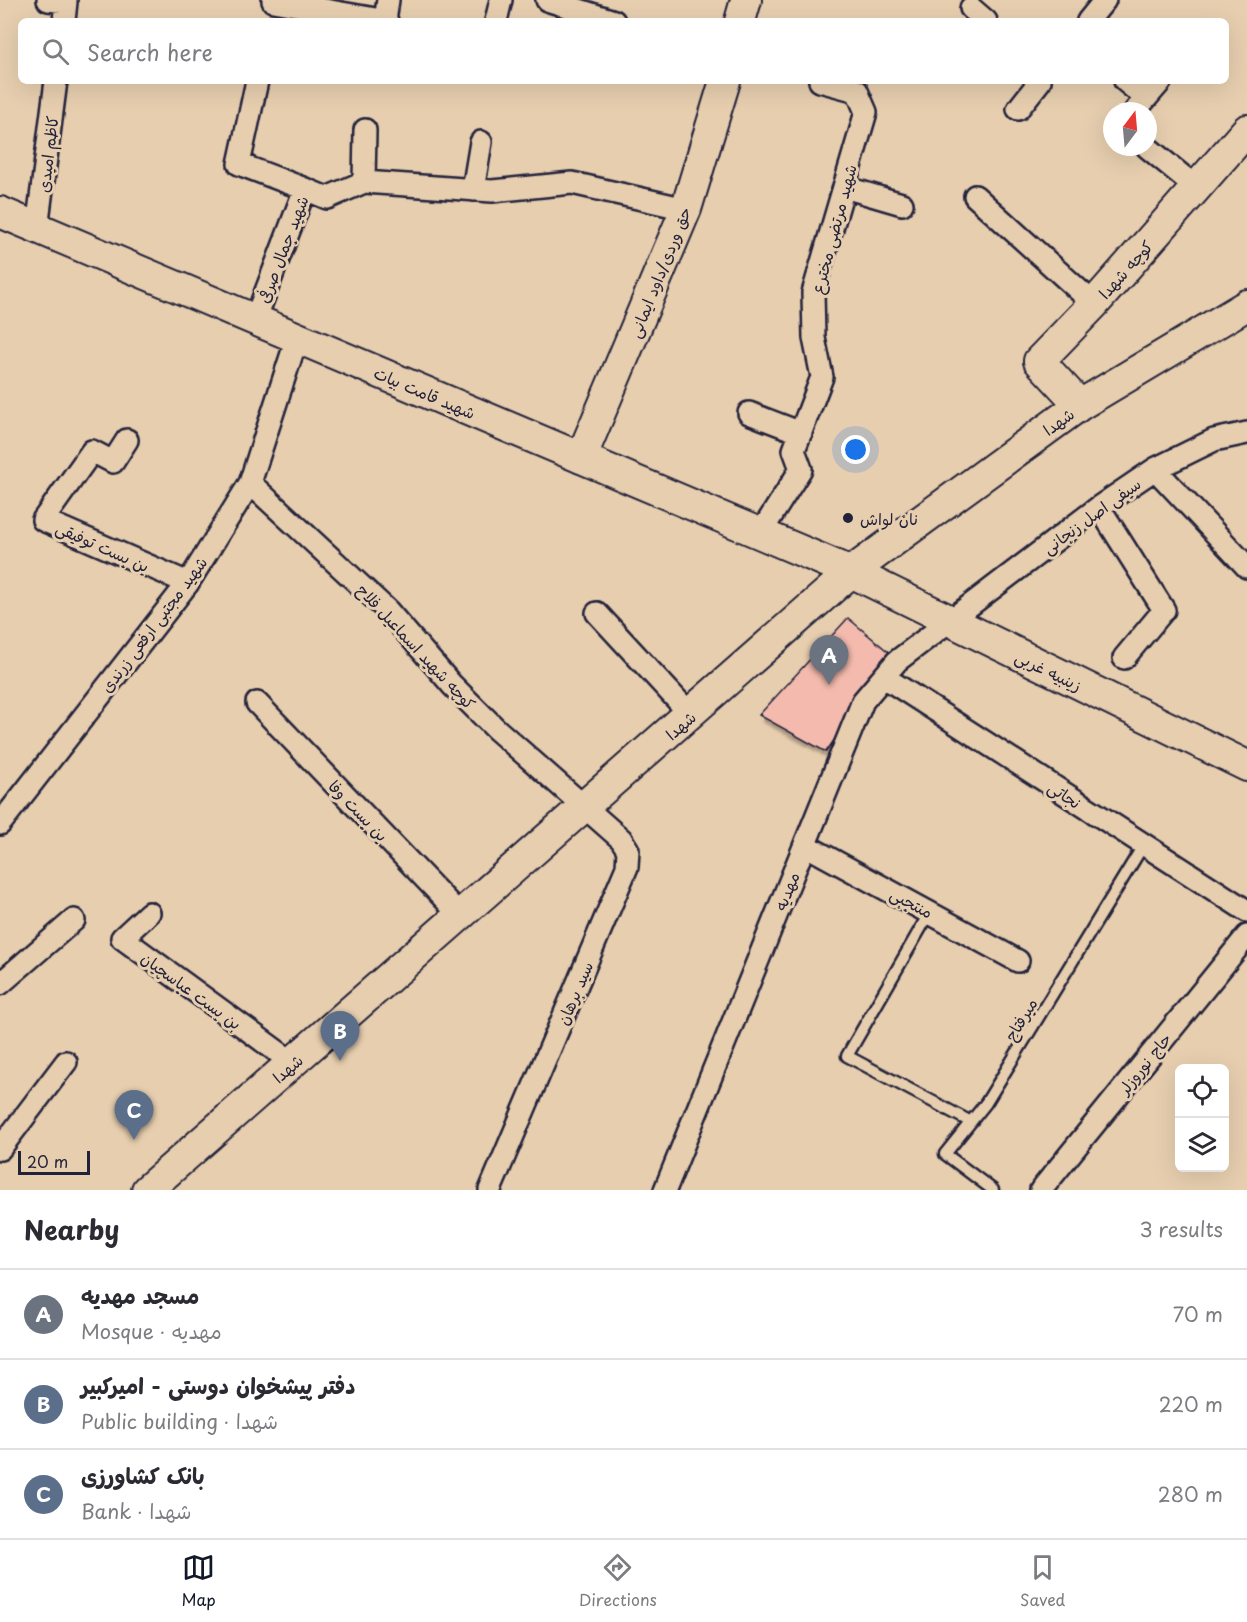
<!DOCTYPE html>
<meta charset="utf-8">
<style>
:root{--surface:#fff;--page:#f2f2f3;--text:#2b2b33;--muted:#7c7c81;--line:#e1e1e2;--accent:#111827}
body{margin:0;font-family:"Playpen Sans","Playpen Sans Arabic",sans-serif;background:var(--page);color:var(--text)}
.controls{position:absolute;right:18px;bottom:18px;display:grid;overflow:hidden;border-radius:9px;box-shadow:0 6px 24px #0002}
.controls button{width:54px;height:54px;display:grid;place-items:center;padding:0;border:0;border-bottom:2px solid var(--line);background:var(--surface);color:var(--text);font:30px sans-serif}
.compass{position:absolute;left:1103px;top:102px;width:54px;height:54px;border-radius:50%;background:var(--surface);box-shadow:0 6px 24px #0002;rotate:16deg}
.scale{position:absolute;left:18px;bottom:15px;width:72px;box-sizing:border-box;padding-left:6px;border:3px solid #22223b;border-top:0;font-size:16px;line-height:21px;white-space:nowrap;color:#22223b;-webkit-text-stroke:4px #e7ceaf;paint-order:stroke}
.you{position:absolute;left:856px;top:450px;width:21px;height:21px;margin:-15px;border:4px solid #fff;border-radius:50%;background:#1a73e8;box-shadow:0 0 0 9px #1a73e833}
.badge{display:grid;place-items:center;width:39px;height:39px;border-radius:50%;background:var(--accent);color:#fff;font-size:20px;font-weight:700}
.pin{position:absolute;translate:-50% -50px;filter:drop-shadow(0 2px 3px #0008)}
.pin::after{content:'';position:absolute;top:32px;width:21px;height:18px;background:inherit;clip-path:polygon(0 0,100% 0,50% 100%)}
.list{margin:0;padding:0;list-style:none}
h2{display:flex;justify-content:space-between;align-items:center;height:78px;margin:0;padding:0 24px;font-size:26px}
h2 small{font-size:20px;font-weight:400;color:var(--muted)}
.list li{display:grid;grid-template-columns:39px 1fr auto;gap:18px;align-items:center;box-sizing:border-box;height:90px;padding:0 24px;border-top:2px solid var(--line)}
.list b{display:block;font-size:22px;white-space:nowrap}
.list p{margin:0;font-size:20px;white-space:nowrap;color:var(--muted)}
.list em{font-size:20px;font-style:normal;color:var(--muted)}
.icon{flex:none;width:33px;height:33px;fill:none;stroke:currentColor;stroke-width:2;stroke-linecap:round;stroke-linejoin:round}
.map{position:relative;flex:none;width:1247px;height:1190px;overflow:hidden}
.search{position:absolute;background:var(--surface);box-shadow:0 6px 24px #0002;left:18px;right:18px;top:18px;height:66px;display:flex;align-items:center;gap:15px;box-sizing:border-box;padding:0 21px;border-radius:9px;color:var(--muted);font-size:22px}
.sheet{height:348px;background:var(--surface)}
nav{display:flex;justify-content:space-around;align-items:center;box-sizing:border-box;height:84px;border-top:2px solid var(--line);background:var(--surface);font-size:16px;color:var(--muted)}
nav a{display:grid;justify-items:center;gap:3px}
nav .on{color:var(--accent)}
.map>svg:first-child{display:block}
</style>
<div class="map">
<svg width="1247" height="1190" viewBox="0 0 1247 1190">
<defs>
<filter id="shadow"><feDropShadow dx="3.5" dy="6" stdDeviation="1.5" flood-color="#0004"/></filter>
</defs>
<rect width="100%" height="100%" fill="#e7ceaf"/>
<filter id="ink" filterUnits="userSpaceOnUse"><feTurbulence type="fractalNoise" baseFrequency=".0167" numOctaves="2"/><feDisplacementMap in="SourceGraphic" scale="12" xChannelSelector="R" yChannelSelector="G"/><feConvolveMatrix kernelMatrix="1 2 1 2 8 2 1 2 1" color-interpolation-filters="sRGB"/></filter>
<g filter="url(#ink)">
<path fill="#f4baad" stroke="#22223b" stroke-width="1.5" filter="url(#shadow)" d="M848,618L892,655L826,752L759,715Z"/>
<g fill="none" stroke-linecap="round" stroke-linejoin="round">
<g stroke="#22223b" stroke-width="15">
<path id="lane" d="M930,912L847,1056L971,1122
M993,1190L945,1154L986,1103L1144,844"/>
</g>
<g stroke="#22223b" stroke-width="26">
<path id="street" d="M48,0L66,2L64,21
M547,0L614,21
M273,1L387,21
M971,8L986,21
M385,21L388,0
M496,21L501,0
M1088,21L1105,0
M1125,81L1146,98
M1018,109L1040,81
M1135,111L1161,81
M1147,147L1197,188
M364,182L365,130
M844,187L902,204
M305,189L327,198L364,182L492,191L572,183L686,209
M473,190L481,142
M975,196L1094,304
M37,228L56,81
M255,320L305,189L239,164L257,81
M749,413L801,433
M127,440L113,462L92,451L43,520L188,583
M1155,469L1247,567
M250,483L388,611L452,685L496,729L621,839L628,850L627,867L490,1190
M1099,507L1164,610L1124,658
M760,534L801,469L794,450L822,377L814,338L813,293L866,112L857,91L820,81
M597,613L691,715
M884,677L1247,911
M257,703L461,916
M0,824L188,583L250,483L297,338
M805,845L1018,961
M149,913L122,938L293,1063
M0,984L74,920
M0,1149L66,1062
M665,1190L863,701L897,661L1099,507L1155,469L1214,440L1247,433
M1041,1190L1247,936"/>
</g>
<g stroke="#22223b" stroke-width="34">
<path id="secondary" d="M740,21L746,0
M0,212L851,572L1247,766
M1080,405L1039,361L1094,304L1247,130
M581,458L686,209L725,81
M147,1190L851,572L1080,405L1247,305"/>
</g>
<use href="#lane" stroke="#e7ceaf" stroke-width="10"/>
<use href="#street" stroke="#e7ceaf" stroke-width="21"/>
<use href="#secondary" stroke="#e7ceaf" stroke-width="30"/>
</g>
</g>
<circle fill="#22223b" stroke="#e7ceaf" stroke-width="2" cx="848" cy="518" r="6"/>
<g text-anchor="middle" dominant-baseline="central" stroke-width="6" stroke-linejoin="round" paint-order="stroke">
<g font-size="16" fill="#22223b" stroke="#e7ceaf">
<text transform="translate(47 154) rotate(-83)">کاظم امیدی</text>
<text transform="translate(833 229) rotate(-75)">شهید مرتضی مخترع</text>
<text transform="translate(282 249) rotate(-69)">شهید جمال صرفی</text>
<text transform="translate(1125 269) rotate(-48)">کوچه شهدا</text>
<text transform="translate(659 272) rotate(-68)">حق وردی/داود ایمانی</text>
<text transform="translate(425 392) rotate(23)">شهید قامت بیات</text>
<text transform="translate(1058 421) rotate(-36)">شهدا</text>
<text transform="translate(1091 515) rotate(-36)">سیفی اصل زنجانی</text>
<text transform="translate(103 546) rotate(24)">بن بست توفیقی</text>
<text transform="translate(153 624) rotate(-53)">شهید مجتبی ارفعی زرندی</text>
<text transform="translate(417 646) rotate(47)">کوچه شهید اسماعیل فلاح</text>
<text transform="translate(1049 670) rotate(26)">زینبیه غربی</text>
<text transform="translate(680 725) rotate(-41)">شهدا</text>
<text transform="translate(1065 794) rotate(33)">نجاتی</text>
<text transform="translate(359 810) rotate(46)">بن بست وفا</text>
<text transform="translate(786 891) rotate(-68)">مهدیه</text>
<text transform="translate(912 902) rotate(28)">منتجبی</text>
<text transform="translate(192 990) rotate(36)">بن بست عباسچیان</text>
<text transform="translate(574 993) rotate(-67)">سید برهان</text>
<text transform="translate(1020 1019) rotate(-59)">میرفتاح</text>
<text transform="translate(1144 1063) rotate(-51)">حاج نوروزلر</text>
<text transform="translate(287 1068) rotate(-41)">شهدا</text>
</g>
<g font-size="16" fill="#22223b" stroke="#e7ceaf" text-anchor="start">
<text x="860" y="518">نان لواش</text>
</g>
</g>
</svg>
<div class="controls">
<button><svg class="icon" aria-label="locate" viewBox="0 0 24 24"><circle cx="12" cy="12" r="6"/><path d="M12 2v4M12 18v4M2 12h4M18 12h4"/></svg></button>
<button><svg class="icon" aria-label="layers" viewBox="0 0 24 24"><path d="M12 4l9 5-9 5-9-5zM3 14l9 5 9-5"/></svg></button>
</div>
<svg class="compass" viewBox="-18 -18 36 36"><path d="M0-13l5 13h-10z" fill="#e53935"/><path d="M0 13l5-13h-10z" fill="#7c7c81"/></svg>
<div class="scale">20 m</div>
<div class="you"></div>
<div class="pin badge" style="left:829px;top:685px;background:#6b7280">A</div>
<div class="pin badge" style="left:340px;top:1061px;background:#5c6f8a">B</div>
<div class="pin badge" style="left:134px;top:1140px;background:#5c6f8a">C</div>
<div class="search"><svg class="icon" aria-label="search" viewBox="0 0 24 24"><circle cx="10" cy="10" r="6"/><path d="M15 15l6 6"/></svg>Search here</div>
</div>
<section class="sheet">
<h2>Nearby<small>3 results</small></h2>
<ul class="list">
<li><span class="badge" style="background:#6b7280">A</span><div><b>مسجد مهدیه</b><p>Mosque · مهدیه</p></div><em>70 m</em></li>
<li><span class="badge" style="background:#5c6f8a">B</span><div><b>دفتر پیشخوان دوستی - امیرکبیر</b><p>Public building · شهدا</p></div><em>220 m</em></li>
<li><span class="badge" style="background:#5c6f8a">C</span><div><b>بانک کشاورزی</b><p>Bank · شهدا</p></div><em>280 m</em></li>
</ul>
</section>
<nav>
<a class="on"><svg class="icon" aria-label="map" viewBox="0 0 24 24"><path d="M3 6l6-2 6 2 6-2v14l-6 2-6-2-6 2zM9 4v14M15 6v14"/></svg>Map</a>
<a><svg class="icon" aria-label="directions" viewBox="0 0 24 24"><path d="M12 3l9 9-9 9-9-9zM9 14v-3h6M13 9l2 2-2 2"/></svg>Directions</a>
<a><svg class="icon" aria-label="saved" viewBox="0 0 24 24"><path d="M7 4h10v16l-5-4-5 4z"/></svg>Saved</a>
</nav>
